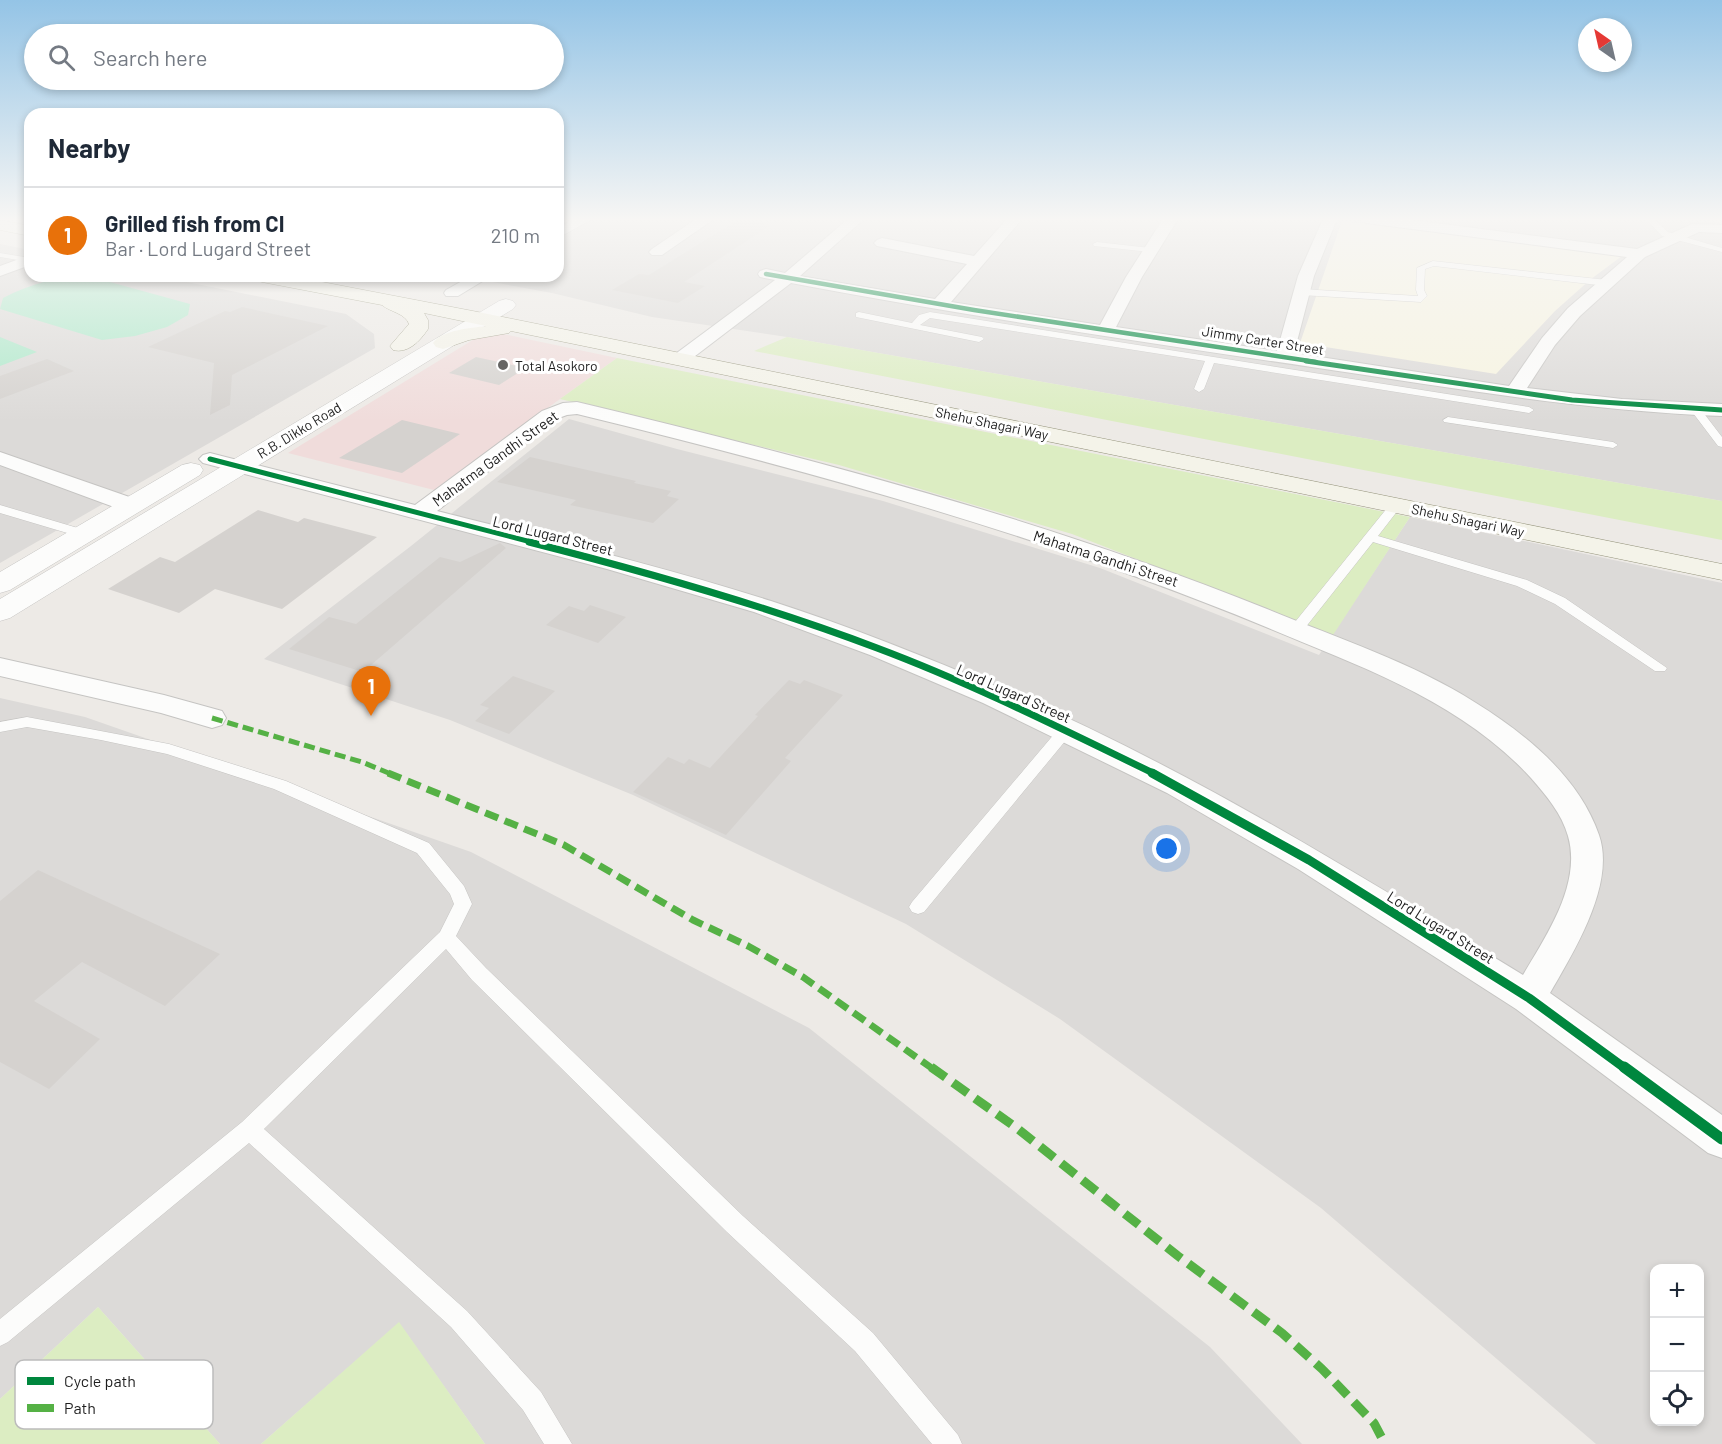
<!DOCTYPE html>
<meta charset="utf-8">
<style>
:root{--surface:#fff;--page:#f6f6f7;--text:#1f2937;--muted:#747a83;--line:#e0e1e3;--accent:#0f766e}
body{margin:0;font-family:Barlow,sans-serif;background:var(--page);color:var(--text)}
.controls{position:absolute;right:18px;bottom:18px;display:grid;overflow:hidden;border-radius:12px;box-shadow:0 3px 9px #0003}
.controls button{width:54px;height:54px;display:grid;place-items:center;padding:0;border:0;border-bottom:2px solid var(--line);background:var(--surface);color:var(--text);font:30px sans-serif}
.compass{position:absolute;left:1578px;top:18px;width:54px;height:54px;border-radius:50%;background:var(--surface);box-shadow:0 3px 9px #0003;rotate:326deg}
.you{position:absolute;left:1167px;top:849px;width:21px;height:21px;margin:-15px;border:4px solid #fff;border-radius:50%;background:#1a73e8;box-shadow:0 0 0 9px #1a73e833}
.badge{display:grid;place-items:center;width:39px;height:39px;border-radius:50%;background:var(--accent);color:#fff;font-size:20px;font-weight:700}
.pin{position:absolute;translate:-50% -50px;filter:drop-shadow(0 2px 3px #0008)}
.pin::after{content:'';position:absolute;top:32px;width:21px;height:18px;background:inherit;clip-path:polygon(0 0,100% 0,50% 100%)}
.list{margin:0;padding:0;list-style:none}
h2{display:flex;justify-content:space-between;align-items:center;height:78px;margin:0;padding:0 24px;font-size:26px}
h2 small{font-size:20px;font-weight:400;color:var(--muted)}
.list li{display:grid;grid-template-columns:39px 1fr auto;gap:18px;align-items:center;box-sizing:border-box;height:96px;padding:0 24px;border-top:2px solid var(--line)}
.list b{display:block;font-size:22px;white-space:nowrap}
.list p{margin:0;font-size:20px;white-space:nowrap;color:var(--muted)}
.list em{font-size:20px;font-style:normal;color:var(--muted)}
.icon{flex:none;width:33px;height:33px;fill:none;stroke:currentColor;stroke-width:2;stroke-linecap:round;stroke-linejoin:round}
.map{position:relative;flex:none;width:1722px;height:1444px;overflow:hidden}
.search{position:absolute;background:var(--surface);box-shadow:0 3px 9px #0003;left:24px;top:24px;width:540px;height:66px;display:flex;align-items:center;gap:15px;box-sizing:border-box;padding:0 21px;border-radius:33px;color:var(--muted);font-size:22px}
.panel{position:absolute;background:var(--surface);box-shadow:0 3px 9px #0003;left:24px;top:108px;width:540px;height:174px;border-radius:18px}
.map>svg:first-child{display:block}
</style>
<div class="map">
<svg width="1722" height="1444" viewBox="0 0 1722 1444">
<rect width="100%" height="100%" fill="#edeae6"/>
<path fill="#dcdad8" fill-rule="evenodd" d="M593,219H1722V501L787,337L652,317L552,293L487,281L495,276H558V240Z
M0,244L30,250V276H157L346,314L374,334L375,348L0,563Z
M569,419L677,449L883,501L1100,568L1319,655L1410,517L1722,583V1444H1596L1321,1208L1060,1019L906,924L633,795L450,720L264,659L411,546ZM1654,1268H1700V1422H1654Z
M0,698L85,717L471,852L809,1028L1210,1347L1302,1444H485L399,1323L261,1444H220L98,1307L0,1399Z"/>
<path fill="#f0dcdb" d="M498,333L617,358L434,490L288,453L476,338Z"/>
<path fill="#f7f4e1" d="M1342,221L1546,246L1622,256L1591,279L1555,311L1496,374L1300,343Z"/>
<path fill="#dcedc2" d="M787,337L1722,501V540L754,351Z
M617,358L1410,517L1333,635L1072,534L839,465L560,399Z
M98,1307L220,1444H0V1399Z
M399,1322L485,1444H261Z"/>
<path fill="#ade8ca" d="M88,276L190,304L188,315L167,327L135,336L102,340L0,309L3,298C30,284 58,276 88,276Z
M0,337L37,352L0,366Z"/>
<path fill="#d5d2cf" d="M739,219L771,225L684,282L705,286L678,303L612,290L639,274L649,275Z
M242,307L328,326L232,375L230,405L210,415L214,363L148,347L225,311L230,312Z
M476,357L526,368L499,385L449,373Z
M47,359L74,371L0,399V376Z
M402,420L460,434L402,473L339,458Z
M530,457L636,481L634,483L671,491L667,496L679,499L653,523L570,505L576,500L497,482Z
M258,510L298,522L304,518L377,537L282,609L215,589L179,613L108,589L160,557L175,562Z
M500,543L506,548L363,672L289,649L329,617L356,624L440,557L460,562Z
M590,605L626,617L598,643L546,625L569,606L584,611Z
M513,676L555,691L509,734L475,721L489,708L480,705Z
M789,680L800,684L804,680L843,695L785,758L791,761L726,835L633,792L668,757L684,764L689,759L710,768L758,716L755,715Z
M38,870L220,954L165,1006L82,962L34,1001L100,1039L49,1089L0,1062V901Z"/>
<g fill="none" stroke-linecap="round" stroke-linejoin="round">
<g stroke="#c5c4c2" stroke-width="1">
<path id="service" d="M1646,219H1654L1668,232L1722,248V252L1662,236Z
M1097,242L1150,248L1154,250L1150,252L1094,246L1093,244Z
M0,253L30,258V262L0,257Z
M1433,261L1607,280L1611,283L1607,286L1434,266L1425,269L1424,290L1427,296L1421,302L1301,295L1297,292L1301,289L1418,296L1416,290L1417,268Z
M859,312L912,323L919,315L930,312L1529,407L1534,410L1529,413L1214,363L1204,389L1199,392L1194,389L1205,361L930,318L920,325L982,337L984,339L979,342L856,317V313Z
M1695,406L1699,407L1722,437V447L1718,446L1690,409Z
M1448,417L1613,442L1618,445L1613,448L1444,422L1443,420Z
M1396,501L1402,505L1378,536L1527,580L1565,598L1667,668L1665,671H1655L1555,604L1517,586L1373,542L1301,633H1291L1289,630L1291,627L1392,502Z
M0,505L88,531L90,534L84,538L0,513Z
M27,717L169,744L286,781L429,843L464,886L472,904L456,936L486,968L743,1216L873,1333L958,1435L962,1444H932L855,1351L727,1232L472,980L446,949L264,1129L467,1311L541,1392L572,1444H544L523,1410L451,1327L249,1143L8,1342L0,1346V1319L242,1122L440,932L454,904L450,894L417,853L274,789L167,754L101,740L27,727L0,732V722Z
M1066,725L1071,726L1074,730L1071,734L924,912L918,914L912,912L909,907L912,902L1061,726Z"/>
</g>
<g stroke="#c5c4c2" stroke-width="2">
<path id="minor" d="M573,219H592L558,238V228Z
M696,219H714L662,255H652L649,252L652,249Z
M848,219H864L800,276L935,299L967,264L877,246L874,243L877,240L882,238L974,256L1007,219H1022L951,302L1100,325L1126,277L1163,219H1178L1142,277L1116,327L1277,351L1298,276L1323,219H1337L1314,276L1294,353L1509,386L1542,338L1568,308L1627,257L1366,223L1359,219H1404L1637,249L1692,224L1722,225V233L1699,232L1645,257L1580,316L1555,345L1527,388L1622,399L1722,404V416C1586,411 1453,388 1318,368C1143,342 966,316 791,283L686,363H674L671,359L674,355L775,280L760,277L758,274L760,271L766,269L785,273Z
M30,255V265L0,276V266Z
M471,276H491L458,296H446L444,293L446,290Z
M577,402C811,458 1043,519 1267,609C1337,638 1412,662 1476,703C1526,734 1579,777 1599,835C1616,884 1574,951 1550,993L1722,1115V1158L1708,1153L1516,1009L1298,869L1167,793L983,703L870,655L754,612L607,569L203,463L199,459L203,455L210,453L415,505L542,411L563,403ZM577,414C811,471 1043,535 1266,627C1359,666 1461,701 1531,778C1546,795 1562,814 1568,836C1582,884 1546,936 1523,975C1353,871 1184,766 1000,688C925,657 849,626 771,601C661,566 548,539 437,511L556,419L567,415Z
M0,452L138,500L141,505L138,510L130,512L122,510L0,465Z
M0,658L164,695L222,711L226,718L222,725L212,728L161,713L0,676Z"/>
</g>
<g stroke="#c5c4c2" stroke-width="1">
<path id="tertiary" d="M506,299L513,301L516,305L513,309L10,618L0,621V599L499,301Z
M191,463L200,465L203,470L200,475L10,590L0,593V572L182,465Z"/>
</g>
<g stroke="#97967e" stroke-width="1">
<path id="secondary" d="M0,220L30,226V236L0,230Z
M253,276H291L483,313L1722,564V580L511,331L509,333L469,340L443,349L436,347L433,343C442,330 471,328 486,326L424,313L428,320V329C420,341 408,354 393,350L390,346L409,324C405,313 390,312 382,305L262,282L255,280Z"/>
</g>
<use href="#service" fill="#fcfcfb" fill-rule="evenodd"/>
<use href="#minor" fill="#fcfcfb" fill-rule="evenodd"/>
<use href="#tertiary" fill="#fcfcfb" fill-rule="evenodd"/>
<use href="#secondary" fill="#f4f3e9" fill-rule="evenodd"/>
<path stroke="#55b145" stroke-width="5" stroke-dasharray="11 5" stroke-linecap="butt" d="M212,718L362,762L391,774"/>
<path stroke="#55b145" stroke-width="7" stroke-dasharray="14 7" stroke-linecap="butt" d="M388,773L564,845L693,920L748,946L803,977L933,1069"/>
<path stroke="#55b145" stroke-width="9" stroke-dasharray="18 9" stroke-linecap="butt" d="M931,1067L1018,1129L1178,1256L1282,1333L1322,1369L1374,1423L1385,1444"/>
<g stroke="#fff" stroke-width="7">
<path id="cycleway-far4" d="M766,274L974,310L1316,362"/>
</g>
<g stroke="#fff" stroke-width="8">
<path id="cycleway-far3" d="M1306,361L1572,400L1722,410
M210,459L535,543"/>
</g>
<g stroke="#fff" stroke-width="10">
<path id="cycleway-far2" d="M529,542C647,572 764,605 877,648C973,684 1064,730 1155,774"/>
</g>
<g stroke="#fff" stroke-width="13">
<path id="cycleway-far1" d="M1152,773L1309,860L1529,998L1626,1069"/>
</g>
<g stroke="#fff" stroke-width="15">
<path id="cycleway" d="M1624,1067L1722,1139"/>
</g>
<use href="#cycleway-far4" stroke="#00873e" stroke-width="4.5"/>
<use href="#cycleway-far3" stroke="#00873e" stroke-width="5"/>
<use href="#cycleway-far2" stroke="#00873e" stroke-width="7"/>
<use href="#cycleway-far1" stroke="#00873e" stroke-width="9"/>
<use href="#cycleway" stroke="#00873e" stroke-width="11"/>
</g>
<linearGradient id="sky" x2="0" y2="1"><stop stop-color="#94c4e6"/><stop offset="0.52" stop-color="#f7f6f4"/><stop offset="1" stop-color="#f7f6f4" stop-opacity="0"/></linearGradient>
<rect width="1722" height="422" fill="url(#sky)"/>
<circle fill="#666564" stroke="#fff" stroke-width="2" cx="503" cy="365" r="6"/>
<g text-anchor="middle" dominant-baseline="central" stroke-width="6" stroke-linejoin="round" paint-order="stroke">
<g font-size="14" fill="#1e1e1e" stroke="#fff">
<text transform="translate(1263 340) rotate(9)">Jimmy Carter Street</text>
<text transform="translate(992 423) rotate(12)">Shehu Shagari Way</text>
<text transform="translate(299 430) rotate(-31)">R.B. Dikko Road</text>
<text transform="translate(1468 520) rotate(12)">Shehu Shagari Way</text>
</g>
<g font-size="14" fill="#1e1e1e" stroke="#fff" text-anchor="start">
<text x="515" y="365">Total Asokoro</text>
</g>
<g font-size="15" fill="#1e1e1e" stroke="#fff">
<text transform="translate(495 458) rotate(-36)">Mahatma Gandhi Street</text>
<text transform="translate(553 535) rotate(14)">Lord Lugard Street</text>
<text transform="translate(1106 558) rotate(18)">Mahatma Gandhi Street</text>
<text transform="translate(1014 693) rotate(24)">Lord Lugard Street</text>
<text transform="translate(1441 927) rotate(32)">Lord Lugard Street</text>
</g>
</g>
<rect x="15" y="1360" width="198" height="69" rx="9" fill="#fff" stroke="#bcbcbc" stroke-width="1.5"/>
<rect x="27" y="1377" width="27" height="8" fill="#00873e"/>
<rect x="27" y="1404" width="27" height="8" fill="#55b145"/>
<g font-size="16" fill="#1e1e1e">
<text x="64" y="1387">Cycle path</text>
<text x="64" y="1414">Path</text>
</g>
</svg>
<div class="controls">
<button>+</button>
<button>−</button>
<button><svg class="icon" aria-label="locate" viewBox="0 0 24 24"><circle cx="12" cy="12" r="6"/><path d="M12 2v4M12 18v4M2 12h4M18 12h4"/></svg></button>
</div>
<svg class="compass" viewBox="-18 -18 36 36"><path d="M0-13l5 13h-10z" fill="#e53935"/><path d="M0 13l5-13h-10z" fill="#747a83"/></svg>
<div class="you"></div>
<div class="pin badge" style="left:371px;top:716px;background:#e8710a">1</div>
<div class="search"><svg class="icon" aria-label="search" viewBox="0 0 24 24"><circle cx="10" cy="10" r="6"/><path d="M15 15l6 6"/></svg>Search here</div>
<section class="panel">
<h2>Nearby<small></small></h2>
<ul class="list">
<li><span class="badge" style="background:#e8710a">1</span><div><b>Grilled fish from CI</b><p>Bar · Lord Lugard Street</p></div><em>210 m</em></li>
</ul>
</section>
</div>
